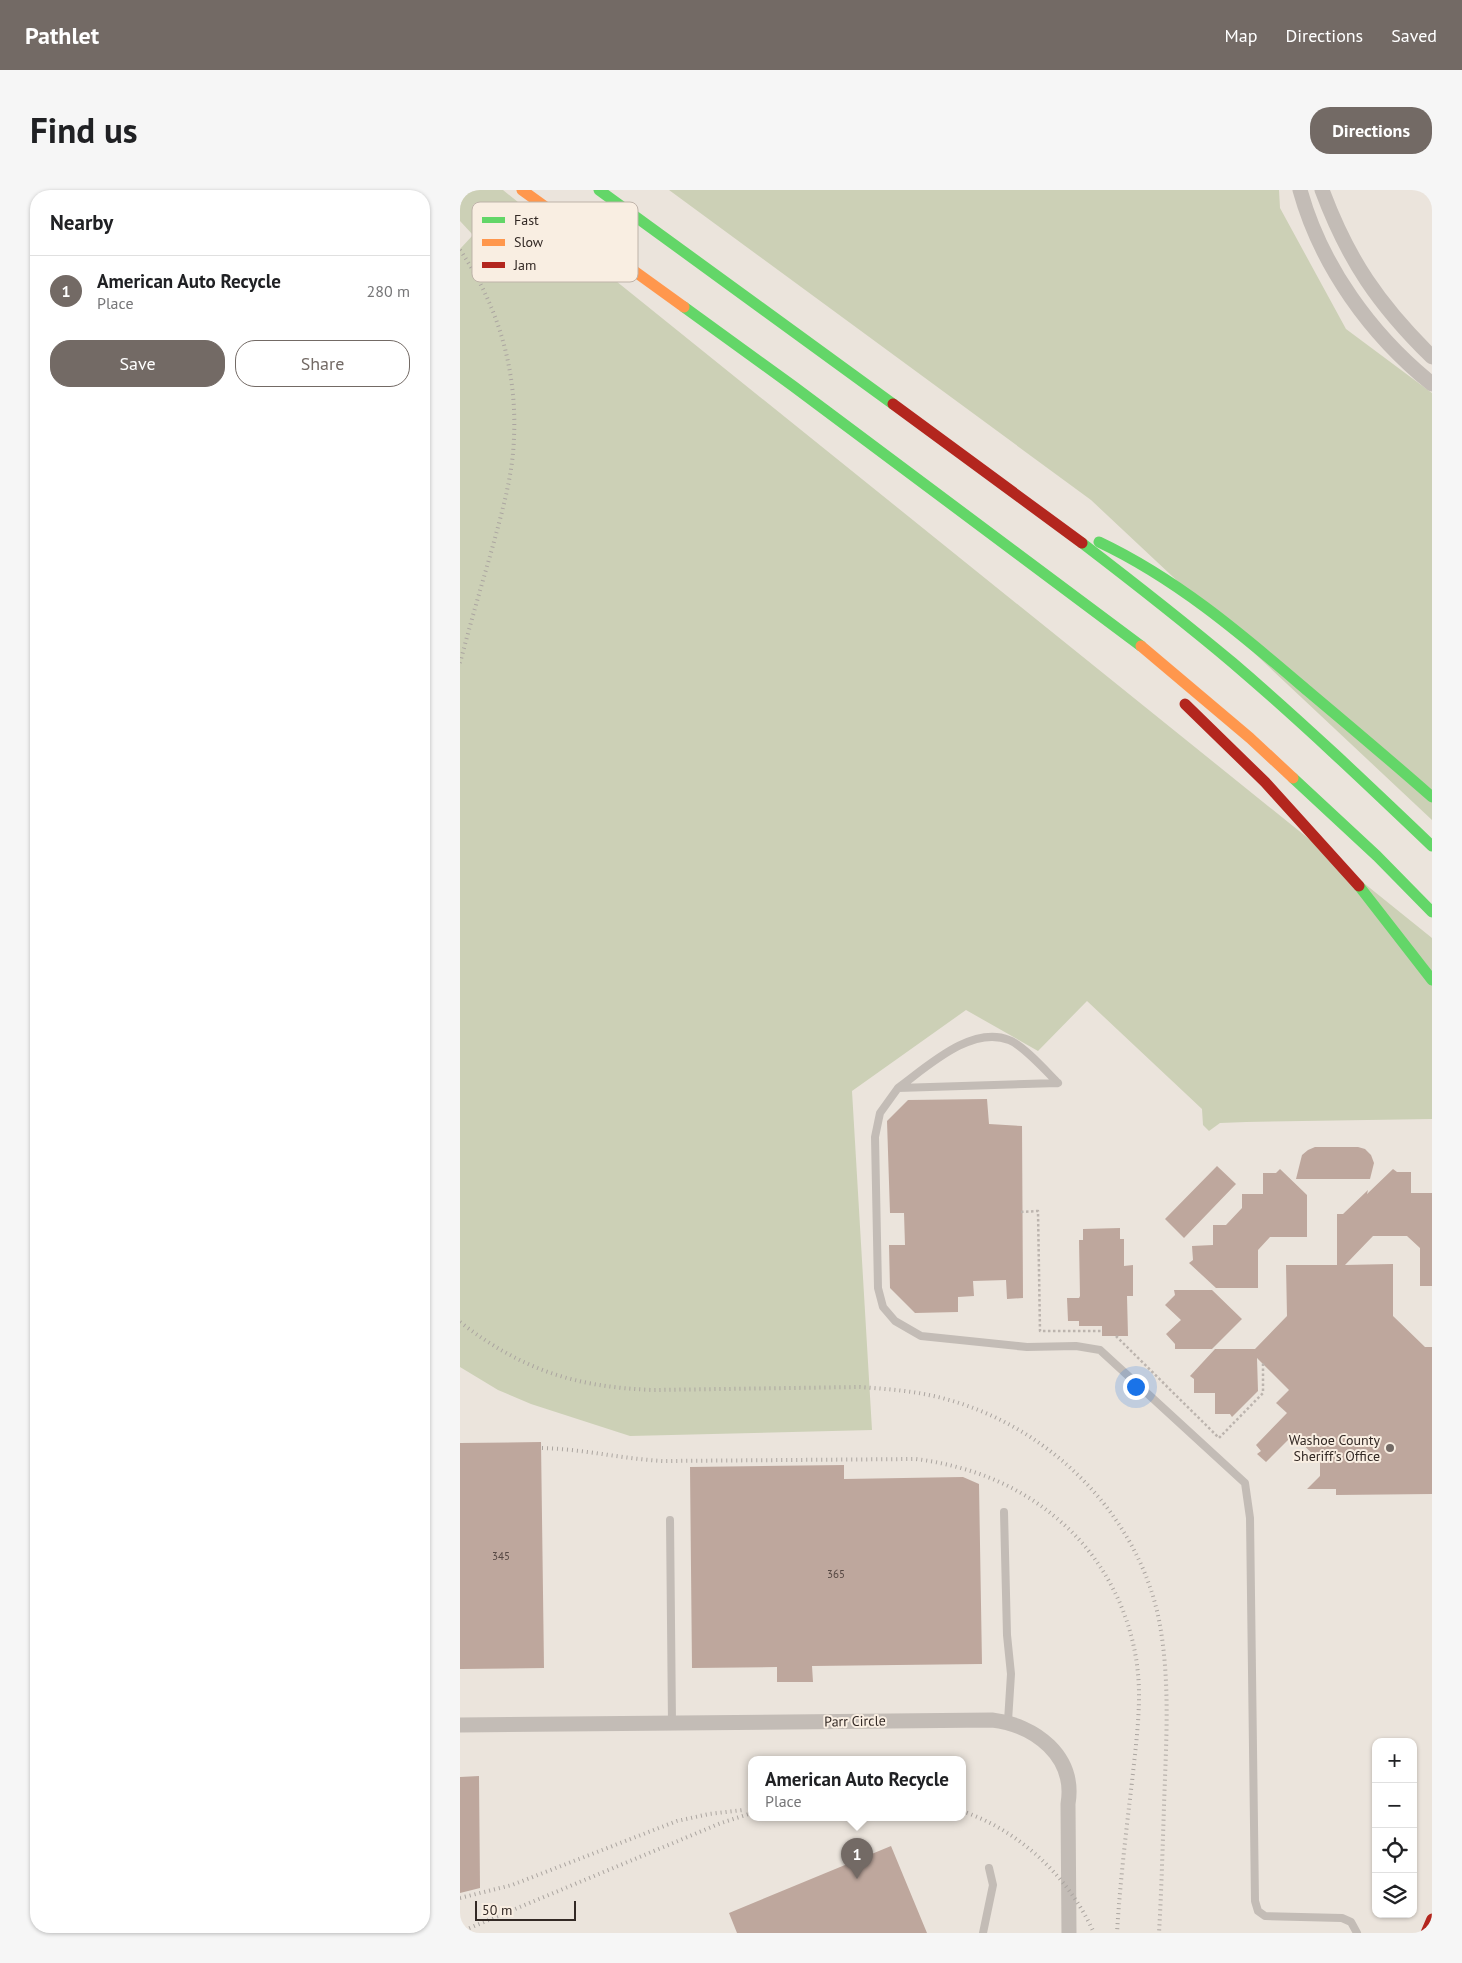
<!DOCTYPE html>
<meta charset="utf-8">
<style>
:root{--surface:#fff;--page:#f6f6f6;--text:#202124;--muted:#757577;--line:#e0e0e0;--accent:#736a65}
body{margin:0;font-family:"PT Sans",sans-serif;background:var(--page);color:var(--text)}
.controls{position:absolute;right:15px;bottom:15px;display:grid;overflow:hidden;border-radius:10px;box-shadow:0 1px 4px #0004}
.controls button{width:45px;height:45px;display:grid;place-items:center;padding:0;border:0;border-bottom:1px solid var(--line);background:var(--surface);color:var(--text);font:25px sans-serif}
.scale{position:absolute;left:15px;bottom:12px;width:101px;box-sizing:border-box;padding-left:5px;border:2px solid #332925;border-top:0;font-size:14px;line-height:18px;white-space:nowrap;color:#332925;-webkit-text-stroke:4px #f9eee2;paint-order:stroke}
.you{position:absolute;left:675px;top:1196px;width:18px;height:18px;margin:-12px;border:4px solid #fff;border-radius:50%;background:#1a73e8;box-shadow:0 0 0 8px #1a73e833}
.badge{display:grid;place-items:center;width:32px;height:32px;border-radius:50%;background:var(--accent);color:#fff;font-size:16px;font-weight:700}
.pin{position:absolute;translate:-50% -41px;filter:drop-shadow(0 1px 2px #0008)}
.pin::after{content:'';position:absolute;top:26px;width:18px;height:15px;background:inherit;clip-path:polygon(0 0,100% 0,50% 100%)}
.popup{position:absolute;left:288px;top:1566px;width:218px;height:65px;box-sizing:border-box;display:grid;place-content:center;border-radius:10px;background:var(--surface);filter:drop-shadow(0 1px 4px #0005);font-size:16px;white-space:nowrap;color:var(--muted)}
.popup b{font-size:19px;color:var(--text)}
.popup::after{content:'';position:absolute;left:50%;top:100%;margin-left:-10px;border:10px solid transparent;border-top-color:var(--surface)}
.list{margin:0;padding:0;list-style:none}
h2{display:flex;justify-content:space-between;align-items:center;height:65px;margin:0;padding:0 20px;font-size:21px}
h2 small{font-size:16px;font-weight:400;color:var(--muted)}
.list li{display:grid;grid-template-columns:32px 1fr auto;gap:15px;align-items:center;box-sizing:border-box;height:70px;padding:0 20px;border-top:1px solid var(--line)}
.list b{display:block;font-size:19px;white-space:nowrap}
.list p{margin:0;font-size:16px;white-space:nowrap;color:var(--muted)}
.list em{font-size:16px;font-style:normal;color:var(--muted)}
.actions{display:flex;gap:10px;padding:15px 20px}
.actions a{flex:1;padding:11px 0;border:1px solid var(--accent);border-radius:20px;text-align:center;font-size:18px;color:var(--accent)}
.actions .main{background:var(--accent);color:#fff}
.icon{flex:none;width:28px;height:28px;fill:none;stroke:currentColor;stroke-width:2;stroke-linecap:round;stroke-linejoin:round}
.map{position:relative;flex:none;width:972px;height:1743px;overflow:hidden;border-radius:20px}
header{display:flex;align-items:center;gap:30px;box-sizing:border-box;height:70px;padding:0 25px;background:var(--accent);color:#fff}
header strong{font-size:24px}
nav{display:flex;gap:28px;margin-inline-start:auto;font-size:18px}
.intro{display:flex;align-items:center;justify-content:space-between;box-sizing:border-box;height:120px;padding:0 30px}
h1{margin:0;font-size:35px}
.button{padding:12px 22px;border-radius:20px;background:var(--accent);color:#fff;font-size:18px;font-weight:700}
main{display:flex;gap:30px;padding:0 30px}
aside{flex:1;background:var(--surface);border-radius:20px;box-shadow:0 1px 4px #0004}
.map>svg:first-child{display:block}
</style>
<header>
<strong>Pathlet</strong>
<nav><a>Map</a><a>Directions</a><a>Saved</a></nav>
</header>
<div class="intro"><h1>Find us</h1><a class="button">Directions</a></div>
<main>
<aside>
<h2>Nearby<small></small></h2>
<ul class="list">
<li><span class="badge">1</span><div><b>American Auto Recycle</b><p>Place</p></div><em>280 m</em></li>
</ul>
<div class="actions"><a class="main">Save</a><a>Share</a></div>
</aside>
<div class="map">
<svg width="972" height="1743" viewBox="0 0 972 1743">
<rect width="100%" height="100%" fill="#ebe4dc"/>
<path fill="#ccd0b6" d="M0,0H43L972,748V929L786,932L760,933L749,941L743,935L742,919L627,811L578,861L506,820L392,901L412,1240L170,1246L71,1214L38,1200L0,1177V59L13,45L0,31Z
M209,0H819L820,18L886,139L972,203V630L631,310Z"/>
<path fill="#bea79d" d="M527,909L529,934L562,936L563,1108L547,1109L546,1090L513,1091L514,1106L498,1107V1122L455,1123L430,1098L429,1055H445L444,1023H430L427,931L448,910Z
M855,957H898L905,959L911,965L914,973L910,989H836L842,965L848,960Z
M757,976L776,994L724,1048L705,1029Z
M820,979L847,1005V1047H810L798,1060V1098H756L729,1073L733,1070L732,1056L753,1055V1035H766L782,1018V1004H803V983H816Z
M933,979L937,982H951V1003H972V1096H960V1058L947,1046H913L885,1075L933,1074V1126L965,1157H972V1304L876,1305V1299H847L860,1286V1271L833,1245L806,1272L797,1264L801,1261L796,1255L827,1223L816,1213L829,1200L797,1168L798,1201L772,1227L770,1224H755V1203H734V1189L730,1186L755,1159H795L827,1126L826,1075H877V1024H883L908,1000L907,1004Z
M660,1038V1049H664V1076L673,1075V1106H667L668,1146H642V1136H619V1131H608L607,1108H619L620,1106L619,1050H623V1039Z
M714,1100H752L782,1129L752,1159H715V1154L706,1144L721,1130L705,1115L715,1105Z
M81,1252L84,1478L0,1479V1253Z
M384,1275V1289L503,1287L519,1294L522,1474L352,1476L353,1492H317V1477L232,1478L230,1277Z
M19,1586L20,1698L0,1703V1587Z
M431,1656L467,1743H277L269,1723Z"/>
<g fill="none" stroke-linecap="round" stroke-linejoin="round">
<path stroke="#bcb4ae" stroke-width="2.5" stroke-dasharray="2.5 2.5" stroke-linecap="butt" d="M561,1022L578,1021L580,1141H642
M656,1146L759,1248L803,1203V1173"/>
<path stroke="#c3bcb6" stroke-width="8" d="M598,893L438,898L420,923L415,947L418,1098L423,1117L435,1131L461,1146L567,1157L616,1156L640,1160L785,1293L790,1328L795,1711L798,1721L805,1726L882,1728L891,1732L897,1743
M438,898C467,877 511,835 549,850C563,855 587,882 598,893
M544,1322L547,1445L551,1484L548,1531
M210,1330L212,1533
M523,1743L533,1695L529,1678"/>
<path stroke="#c3bcb6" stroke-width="15" d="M840,0C861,76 911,145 972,194
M862,0C888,70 919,115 972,167
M0,1535L532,1530C575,1535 616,1566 608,1614L609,1743"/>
<path stroke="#63d668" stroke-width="11" d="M139,0L433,214
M224,117L333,196L681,456
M639,352C715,388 779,442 842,496C886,533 929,569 972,607
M622,353C673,392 724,432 773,473C842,532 907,594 972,656
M833,588L917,666L972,722
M899,696L972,790"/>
<path stroke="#ff974d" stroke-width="11" d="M62,0L224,117
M681,456L790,548L833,588"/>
<path stroke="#b3261e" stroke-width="11" d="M433,214L622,353
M725,514L805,592L899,696
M966,1743L972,1729"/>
<path stroke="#aba5a0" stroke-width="4" stroke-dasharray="1 4" stroke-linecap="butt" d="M0,60C38,115 57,180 54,247C53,285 42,322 32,359C21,397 10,435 0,473
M0,1132C62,1180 115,1197 193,1200L400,1197C428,1199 455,1201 482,1208C587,1235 677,1322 699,1430C709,1482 707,1535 705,1588C703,1640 702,1691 699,1743
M82,1258C123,1259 163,1269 203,1271L456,1269C510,1276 559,1295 600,1331C650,1374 679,1439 679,1505C679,1534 675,1563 672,1592C666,1642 660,1693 657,1743
M502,1621C560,1641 609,1687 634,1743
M0,1708L52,1695L217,1631L249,1624L283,1620
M0,1742L261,1633L292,1623"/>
</g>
<circle fill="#736a65" stroke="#f9eee2" stroke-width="2" cx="930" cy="1258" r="5"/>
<g text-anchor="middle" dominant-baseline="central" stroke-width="4" stroke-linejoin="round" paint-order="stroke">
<g font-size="11" fill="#564843">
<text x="41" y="1366">345</text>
<text x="376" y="1384">365</text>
</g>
<g font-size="14" fill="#332925" stroke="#f9eee2" text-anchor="end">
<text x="920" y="1250">Washoe County<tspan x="920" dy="16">Sheriff's Office</tspan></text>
</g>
<g font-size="14" fill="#332925" stroke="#f9eee2">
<text transform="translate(395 1531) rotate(-1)">Parr Circle</text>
</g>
</g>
<rect x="12" y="12" width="166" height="80" rx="8" fill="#f9eee2" stroke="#beb3a9" stroke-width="1"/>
<rect x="22" y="27" width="23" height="6" fill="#63d668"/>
<rect x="22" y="49" width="23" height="7" fill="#ff974d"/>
<rect x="22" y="72" width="23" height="6" fill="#b3261e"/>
<g font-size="14" fill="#332925">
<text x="54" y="35">Fast</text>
<text x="54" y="57">Slow</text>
<text x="54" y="80">Jam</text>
</g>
</svg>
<div class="controls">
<button>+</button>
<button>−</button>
<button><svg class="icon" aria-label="locate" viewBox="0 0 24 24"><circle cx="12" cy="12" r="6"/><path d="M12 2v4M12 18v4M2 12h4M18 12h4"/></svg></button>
<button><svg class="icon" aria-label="layers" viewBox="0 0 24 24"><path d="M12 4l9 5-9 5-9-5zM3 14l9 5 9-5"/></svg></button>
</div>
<div class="scale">50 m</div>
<div class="you"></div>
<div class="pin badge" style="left:397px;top:1689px">1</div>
<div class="popup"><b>American Auto Recycle</b>Place</div>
</div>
</main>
